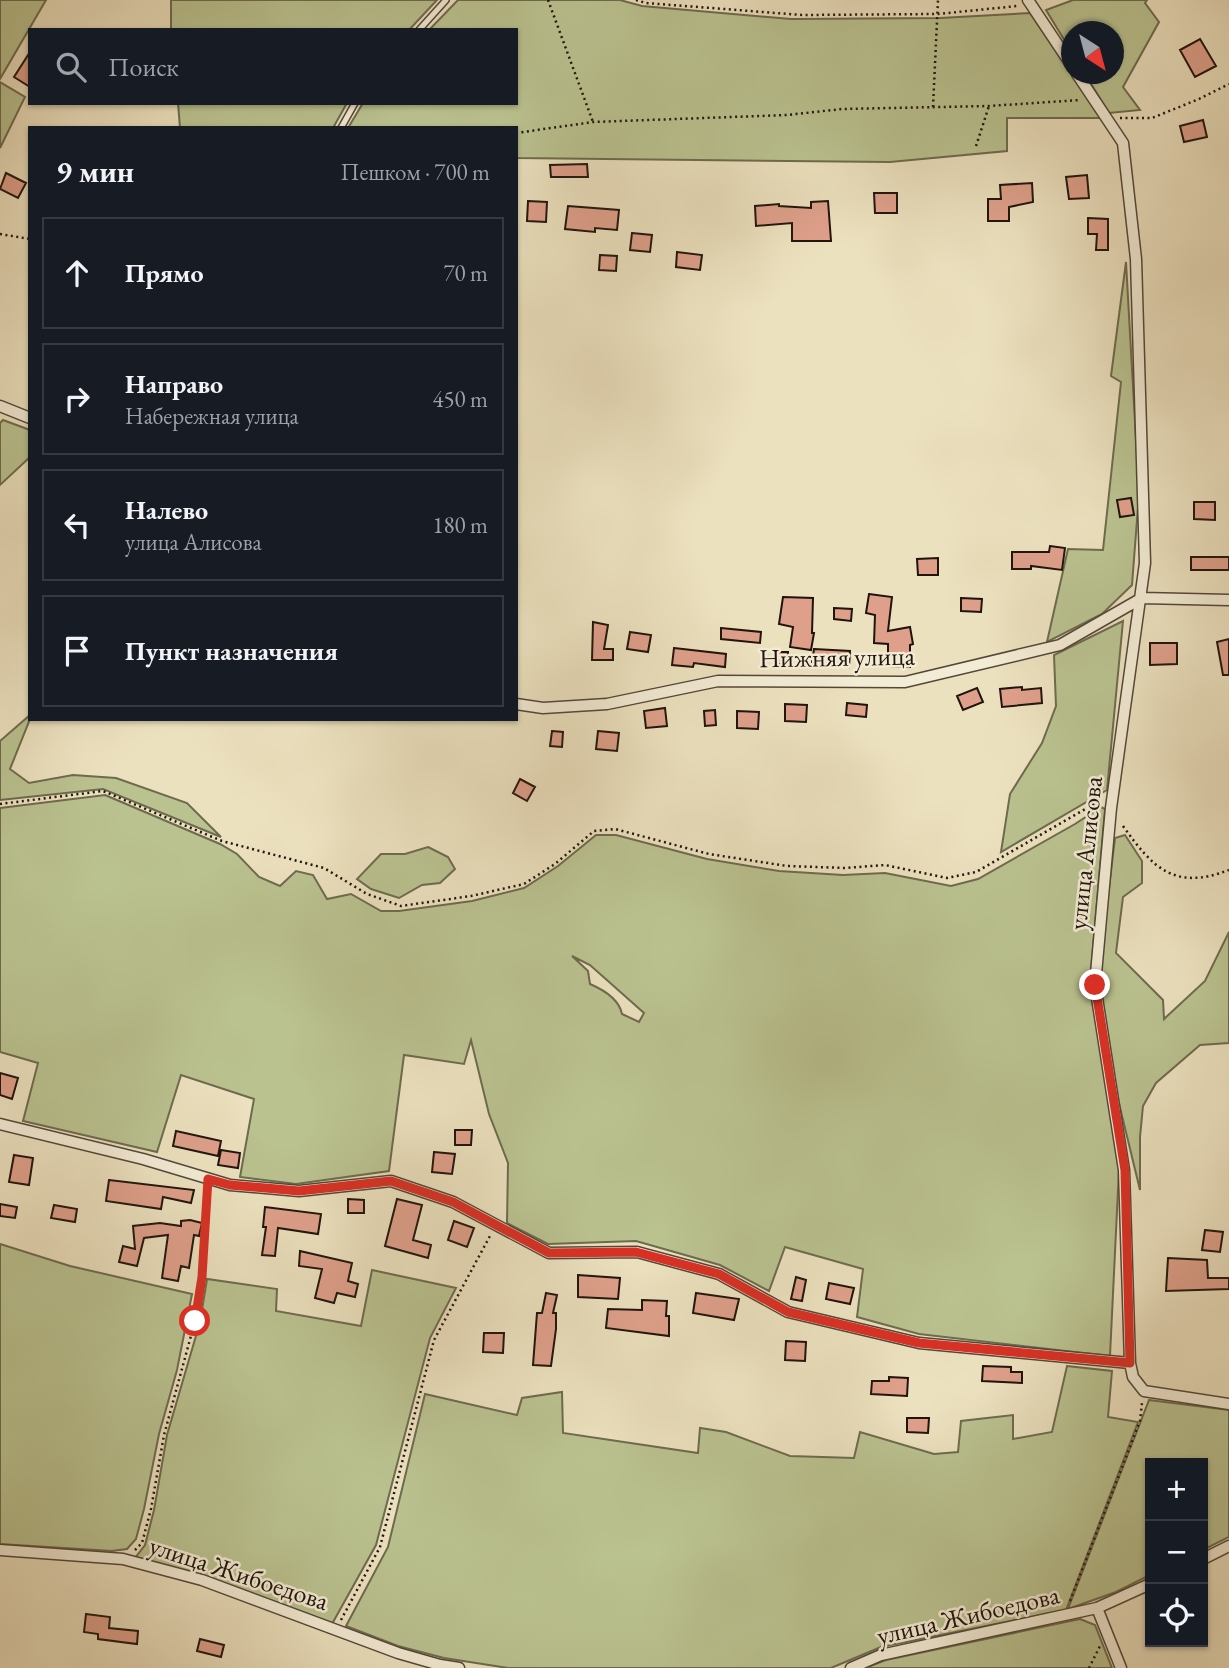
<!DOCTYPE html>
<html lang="ru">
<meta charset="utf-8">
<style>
:root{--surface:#171b24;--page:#20242c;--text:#f1f3f6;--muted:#9ea1a6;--line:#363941}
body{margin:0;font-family:"EB Garamond",serif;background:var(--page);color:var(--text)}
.controls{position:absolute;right:21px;bottom:21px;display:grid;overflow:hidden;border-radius:0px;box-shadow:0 2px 5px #0004}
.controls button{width:63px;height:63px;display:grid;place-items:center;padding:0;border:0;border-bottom:2px solid var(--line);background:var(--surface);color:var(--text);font:35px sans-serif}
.compass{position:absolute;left:1061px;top:21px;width:63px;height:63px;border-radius:50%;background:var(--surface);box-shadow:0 2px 5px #0004;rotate:144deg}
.stop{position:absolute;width:21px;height:21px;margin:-16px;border:5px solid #d93025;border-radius:50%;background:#fff}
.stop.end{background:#d93025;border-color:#fff;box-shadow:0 2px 7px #0008}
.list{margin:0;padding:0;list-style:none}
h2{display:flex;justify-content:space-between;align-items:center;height:91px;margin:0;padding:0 28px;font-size:30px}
h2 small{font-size:23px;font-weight:400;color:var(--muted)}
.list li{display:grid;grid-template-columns:46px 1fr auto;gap:21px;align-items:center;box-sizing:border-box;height:112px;margin:0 14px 14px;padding:0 14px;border:2px solid var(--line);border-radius:0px}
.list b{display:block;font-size:26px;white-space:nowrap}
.list p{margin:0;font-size:23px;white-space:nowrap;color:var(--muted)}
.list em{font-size:23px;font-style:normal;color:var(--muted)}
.icon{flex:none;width:38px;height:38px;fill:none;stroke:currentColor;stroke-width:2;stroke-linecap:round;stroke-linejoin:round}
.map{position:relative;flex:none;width:1229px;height:1668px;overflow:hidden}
.search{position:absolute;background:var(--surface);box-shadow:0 2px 5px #0004;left:28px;top:28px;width:490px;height:77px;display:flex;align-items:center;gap:18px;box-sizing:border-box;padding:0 24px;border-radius:0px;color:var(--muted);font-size:26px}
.panel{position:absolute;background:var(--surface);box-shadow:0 2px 5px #0004;left:28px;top:126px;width:490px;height:595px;border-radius:0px}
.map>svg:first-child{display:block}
</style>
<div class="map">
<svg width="1229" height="1668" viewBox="0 0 1229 1668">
<rect width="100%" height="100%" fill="#ece1bf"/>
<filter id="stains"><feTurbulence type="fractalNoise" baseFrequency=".00286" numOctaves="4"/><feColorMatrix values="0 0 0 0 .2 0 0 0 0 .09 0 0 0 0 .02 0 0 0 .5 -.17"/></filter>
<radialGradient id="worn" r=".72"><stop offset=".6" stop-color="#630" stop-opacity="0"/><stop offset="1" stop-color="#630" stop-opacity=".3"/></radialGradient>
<path fill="#bac290" stroke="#6d6b4e" stroke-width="2" fill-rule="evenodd" d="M0,0H46L0,79Z
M171,0H437L409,30H171Z
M458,0H620L642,6L791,19L940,18L1030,13L1101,118H1007V151L890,162L516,158V128H348L363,103H516V30H429Z
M1073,0H1147L1145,3L1159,22L1123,87L1140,110L1109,113L1085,74H1114V32H1072L1071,51L1046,10Z
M0,82L25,97L0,148Z
M178,103H347L333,128H180Z
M1126,262L1139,494L1132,585L1102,614L1047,642L1068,549L1103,550L1121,382L1111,376Z
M3,420L30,430V457L0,485V423Z
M1123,621L1107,790L1001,852L1010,794L1042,743L1056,706L1054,655Z
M30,715V719L10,769L29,783L73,775L116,778L187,803L221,837L103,789L0,800V741Z
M105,795L220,844L237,854L259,877L280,886L296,871L313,875L327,899L351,894L381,911H399L472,901L524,888L558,866L596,835H616L707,859L779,871L843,875L885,873L951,886L978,879L1075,824L1101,807L1105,809L1090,982L1119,1169L1110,1356L919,1334L857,1317L863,1269L785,1247L769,1291L720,1265L636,1241L548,1244L507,1223L508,1163L489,1114L471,1040L464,1064L404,1055L389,1171L296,1184L240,1177L254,1099L181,1075L157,1152L23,1121L38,1063L0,1052V808ZM572,956L590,965L644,1013L639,1022L622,1014C619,999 604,990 590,984L588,971Z
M1125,835L1142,861V883L1123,897L1116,953L1163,1000L1164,1019L1205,981L1229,932V1043L1200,1045L1156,1083L1143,1106L1140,1137V1190L1117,1095L1098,981L1115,838Z
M428,847L448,857L455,869L440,883L422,885L399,898L371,889L357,879L381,854H405Z
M0,1244L70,1266L192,1294L177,1370L159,1434L144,1509L136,1539L127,1549L112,1551L0,1544Z
M372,1270L456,1288L430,1338L376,1545L332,1624L135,1558L145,1545L154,1510L167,1435L200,1322L207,1279L277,1289L276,1311L361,1326Z
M1067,1366L1112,1371L1108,1417L1138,1422L1066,1610L881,1647L831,1668H508L444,1658L398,1646L346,1626L388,1547L425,1394L517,1415L522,1398L562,1392L563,1433L698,1453L700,1428L726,1432L790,1456L854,1458L860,1432L934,1454L958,1452L961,1421L1013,1415V1439L1052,1432Z
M1149,1400L1229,1410V1537L1203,1550V1463H1150V1575L1116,1592L1068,1609Z
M1080,1619L1095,1625L1112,1668H865L886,1660Z"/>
<path fill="#dfa08b" stroke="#20140d" stroke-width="2" d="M1200,39L1216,66L1195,77L1180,50Z
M30,52V87L14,77Z
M1203,120L1207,137L1184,142L1180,126Z
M587,164L588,177H551L550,165Z
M6,173L26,183L18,198L0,189Z
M1087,175L1089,198L1069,199L1066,177Z
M1032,183L1033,202L1009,207V221H988V199H1001L1000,185Z
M874,193H897V213H875Z
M528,201L547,202L546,222L527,221Z
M828,201L831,241H792V223L756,226L755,206L779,204V206L811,208V202Z
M568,206L619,210L617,230L595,228V232L565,229Z
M1088,218L1108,219V250H1096L1097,234H1088Z
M632,233L652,235L650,252L630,250Z
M677,252L702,255L700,270L676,267Z
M600,255L617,256L616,271L599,270Z
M1131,498L1134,515L1120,517L1117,500Z
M1194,502H1215V520L1194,519Z
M1050,546L1065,548L1062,570L1031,566V569H1012V552H1049Z
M1191,557H1229V570H1191Z
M938,558V575H918L917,559Z
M869,594L892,597L888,631L910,627L913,644L910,645V667L888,666V644L874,643L875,615L866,613Z
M783,597L813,598L812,633H814L811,650L790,647L793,627L779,624Z
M961,598L982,599L981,612L961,611Z
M834,608L852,609L851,621L834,619Z
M593,622L608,625L604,649H613V660H592Z
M721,628L761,632L760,643L721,639Z
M630,632L651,635L648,652L627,649Z
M1229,639V675H1223L1217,642Z
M1150,643H1177V664L1150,665Z
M674,648L726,654L725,667L694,663L693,667L672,665Z
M814,649L850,651L849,667L812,662Z
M777,652H788V664H777Z
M1022,687V690L1041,688L1042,703L1002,707L1000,689Z
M977,688L983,702L963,710L957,696Z
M847,703L867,705L866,717L846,715Z
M785,704L807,705L806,722L785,721Z
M665,708L667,726L646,728L644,711Z
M715,710L716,725L705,726L704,711Z
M737,711L759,712L758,729L737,728Z
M552,731L563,732L562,747L550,746Z
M598,731L619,733L617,751L596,749Z
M520,779L535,787L527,801L513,793Z
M0,1073L18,1078L12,1099L0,1095Z
M455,1130H472L471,1145H455Z
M176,1131L221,1141L218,1156L173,1146Z
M221,1150L240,1153L238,1168L218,1165Z
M434,1152L455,1154L452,1174L432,1172Z
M14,1155L33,1158L29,1185L9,1182Z
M109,1180L194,1190L191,1203L163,1197L161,1209L106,1201Z
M348,1199L364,1200V1213H348Z
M397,1199L422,1205L413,1240L431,1245L428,1258L385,1246Z
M0,1204L17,1207L15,1218L0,1216Z
M54,1205L77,1209L75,1222L51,1218Z
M265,1207L321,1214L318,1234L278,1228L275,1256L262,1255L266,1227H263Z
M190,1220L202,1223L199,1236L194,1235L189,1268L181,1266L178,1281L162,1278L168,1235L144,1238L137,1266L119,1262L123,1246L135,1249L133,1226L160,1223L181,1226V1221Z
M454,1221L474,1228L467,1247L448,1240Z
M1205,1230L1223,1232L1220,1252L1202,1250Z
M300,1251L352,1263L348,1281L358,1284L355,1297L337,1293L334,1303L315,1298L322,1269L299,1266Z
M1168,1258L1207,1260L1208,1278H1229V1289L1166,1291Z
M578,1275L620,1278L618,1299L578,1297Z
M796,1277L806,1280L802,1301L791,1299Z
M829,1283L854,1288L850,1304L826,1299Z
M546,1293L557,1295L553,1313H556V1329L551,1366L533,1365L537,1313H542Z
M696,1293L739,1299L734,1320L693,1313Z
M642,1300L667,1301L666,1316H669V1336L606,1328L608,1309L642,1310Z
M484,1333H504L503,1353L483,1352Z
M786,1341L806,1342L805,1361L785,1360Z
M983,1366L1011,1367V1372H1022V1383L982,1381Z
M889,1377L908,1378L907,1396L871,1394L872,1381H889Z
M907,1418H929L928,1433L907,1432Z
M86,1614L110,1617L109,1628L138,1631L137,1644L98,1639V1634L84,1632Z
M200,1639L224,1645L221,1657L197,1651Z"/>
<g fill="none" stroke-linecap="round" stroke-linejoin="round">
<g stroke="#53473a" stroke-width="8">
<path id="lane" d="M419,30L446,0
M341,128L355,103"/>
</g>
<g stroke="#53473a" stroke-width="13">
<path id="street" d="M1028,0L1072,66
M1077,74L1123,143L1136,259L1145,563L1111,808L1095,985L1124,1170L1130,1363
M0,406L30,418
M516,704L543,708L607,704L718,681L905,682L1060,645L1142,598L1229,600
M0,1124L143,1159L230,1185L299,1191L391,1181L453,1202L549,1253L637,1252L719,1274L788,1312L919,1343L1130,1363L1133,1377L1144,1391L1229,1404
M0,1550L123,1559L202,1580L398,1653L440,1665L459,1668
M1203,1559L1229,1546
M1097,1608L1121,1668
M851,1668L881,1655L1097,1608L1150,1584"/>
</g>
<path stroke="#20140d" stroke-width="2.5" stroke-dasharray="2 3.5" stroke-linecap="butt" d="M548,0L593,122
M636,0L646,3L802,15L938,14L1017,6
M933,107L938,0
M1120,118H1152L1199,99L1229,84
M516,133L593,122L787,115L842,109L989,106L1080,100
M976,146L989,106
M0,234L30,239
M0,804L103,791L222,841L324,868L367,894L401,906L471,896L524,884L555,864L594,831L615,829L709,854L787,866L845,868L885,865L947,878L976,872L1101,800
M1123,826C1153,868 1174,891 1229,870
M135,1550L142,1543L151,1509L164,1435L195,1321L202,1277L208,1189
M1070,1601L1140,1421L1142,1403
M341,1620L380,1547L434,1340L491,1234
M1089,1668L1100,1646"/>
<use href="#lane" stroke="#f3ecd5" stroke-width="5"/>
<use href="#street" stroke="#f3ecd5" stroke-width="10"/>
</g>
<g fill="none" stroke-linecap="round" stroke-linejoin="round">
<path stroke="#d93025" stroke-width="9" d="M195,1321L202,1277L208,1179L230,1185L299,1191L391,1181L453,1202L549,1253L636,1252L719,1274L788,1312L919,1343L1130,1363L1125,1170L1095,985"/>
</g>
<g text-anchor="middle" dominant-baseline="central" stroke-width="5" stroke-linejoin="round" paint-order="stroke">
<g font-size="26" fill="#20140d" stroke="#f3ecd5">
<text transform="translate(837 657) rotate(-1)">Нижняя улица</text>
<text transform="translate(1085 853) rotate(-84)">улица Алисова</text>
<text transform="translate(239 1573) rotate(18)">улица Жибоедова</text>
<text transform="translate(968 1615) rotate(-13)">улица Жибоедова</text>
</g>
</g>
<rect width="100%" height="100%" filter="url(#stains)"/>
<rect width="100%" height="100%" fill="url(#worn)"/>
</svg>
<div class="controls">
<button>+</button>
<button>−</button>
<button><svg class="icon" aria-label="locate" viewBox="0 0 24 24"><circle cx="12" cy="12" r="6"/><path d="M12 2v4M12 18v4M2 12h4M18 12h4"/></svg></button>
</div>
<svg class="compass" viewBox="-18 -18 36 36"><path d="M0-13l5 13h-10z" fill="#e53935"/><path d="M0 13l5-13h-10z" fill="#9ea1a6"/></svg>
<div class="stop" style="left:195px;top:1321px"></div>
<div class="stop end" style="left:1095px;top:985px"></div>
<div class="search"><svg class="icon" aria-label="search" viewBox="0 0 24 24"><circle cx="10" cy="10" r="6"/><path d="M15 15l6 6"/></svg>Поиск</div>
<section class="panel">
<h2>9 мин<small>Пешком · 700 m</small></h2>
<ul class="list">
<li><svg class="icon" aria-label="ahead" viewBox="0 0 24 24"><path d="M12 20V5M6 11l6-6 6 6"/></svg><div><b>Прямо</b></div><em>70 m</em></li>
<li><svg class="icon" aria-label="right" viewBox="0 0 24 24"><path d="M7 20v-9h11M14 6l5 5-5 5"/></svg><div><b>Направо</b><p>Набережная улица</p></div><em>450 m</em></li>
<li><svg class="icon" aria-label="left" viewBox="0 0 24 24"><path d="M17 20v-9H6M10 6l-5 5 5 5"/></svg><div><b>Налево</b><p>улица Алисова</p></div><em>180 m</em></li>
<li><svg class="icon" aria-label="arrive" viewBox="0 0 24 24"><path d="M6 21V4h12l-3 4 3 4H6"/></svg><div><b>Пункт назначения</b></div></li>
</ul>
</section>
</div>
